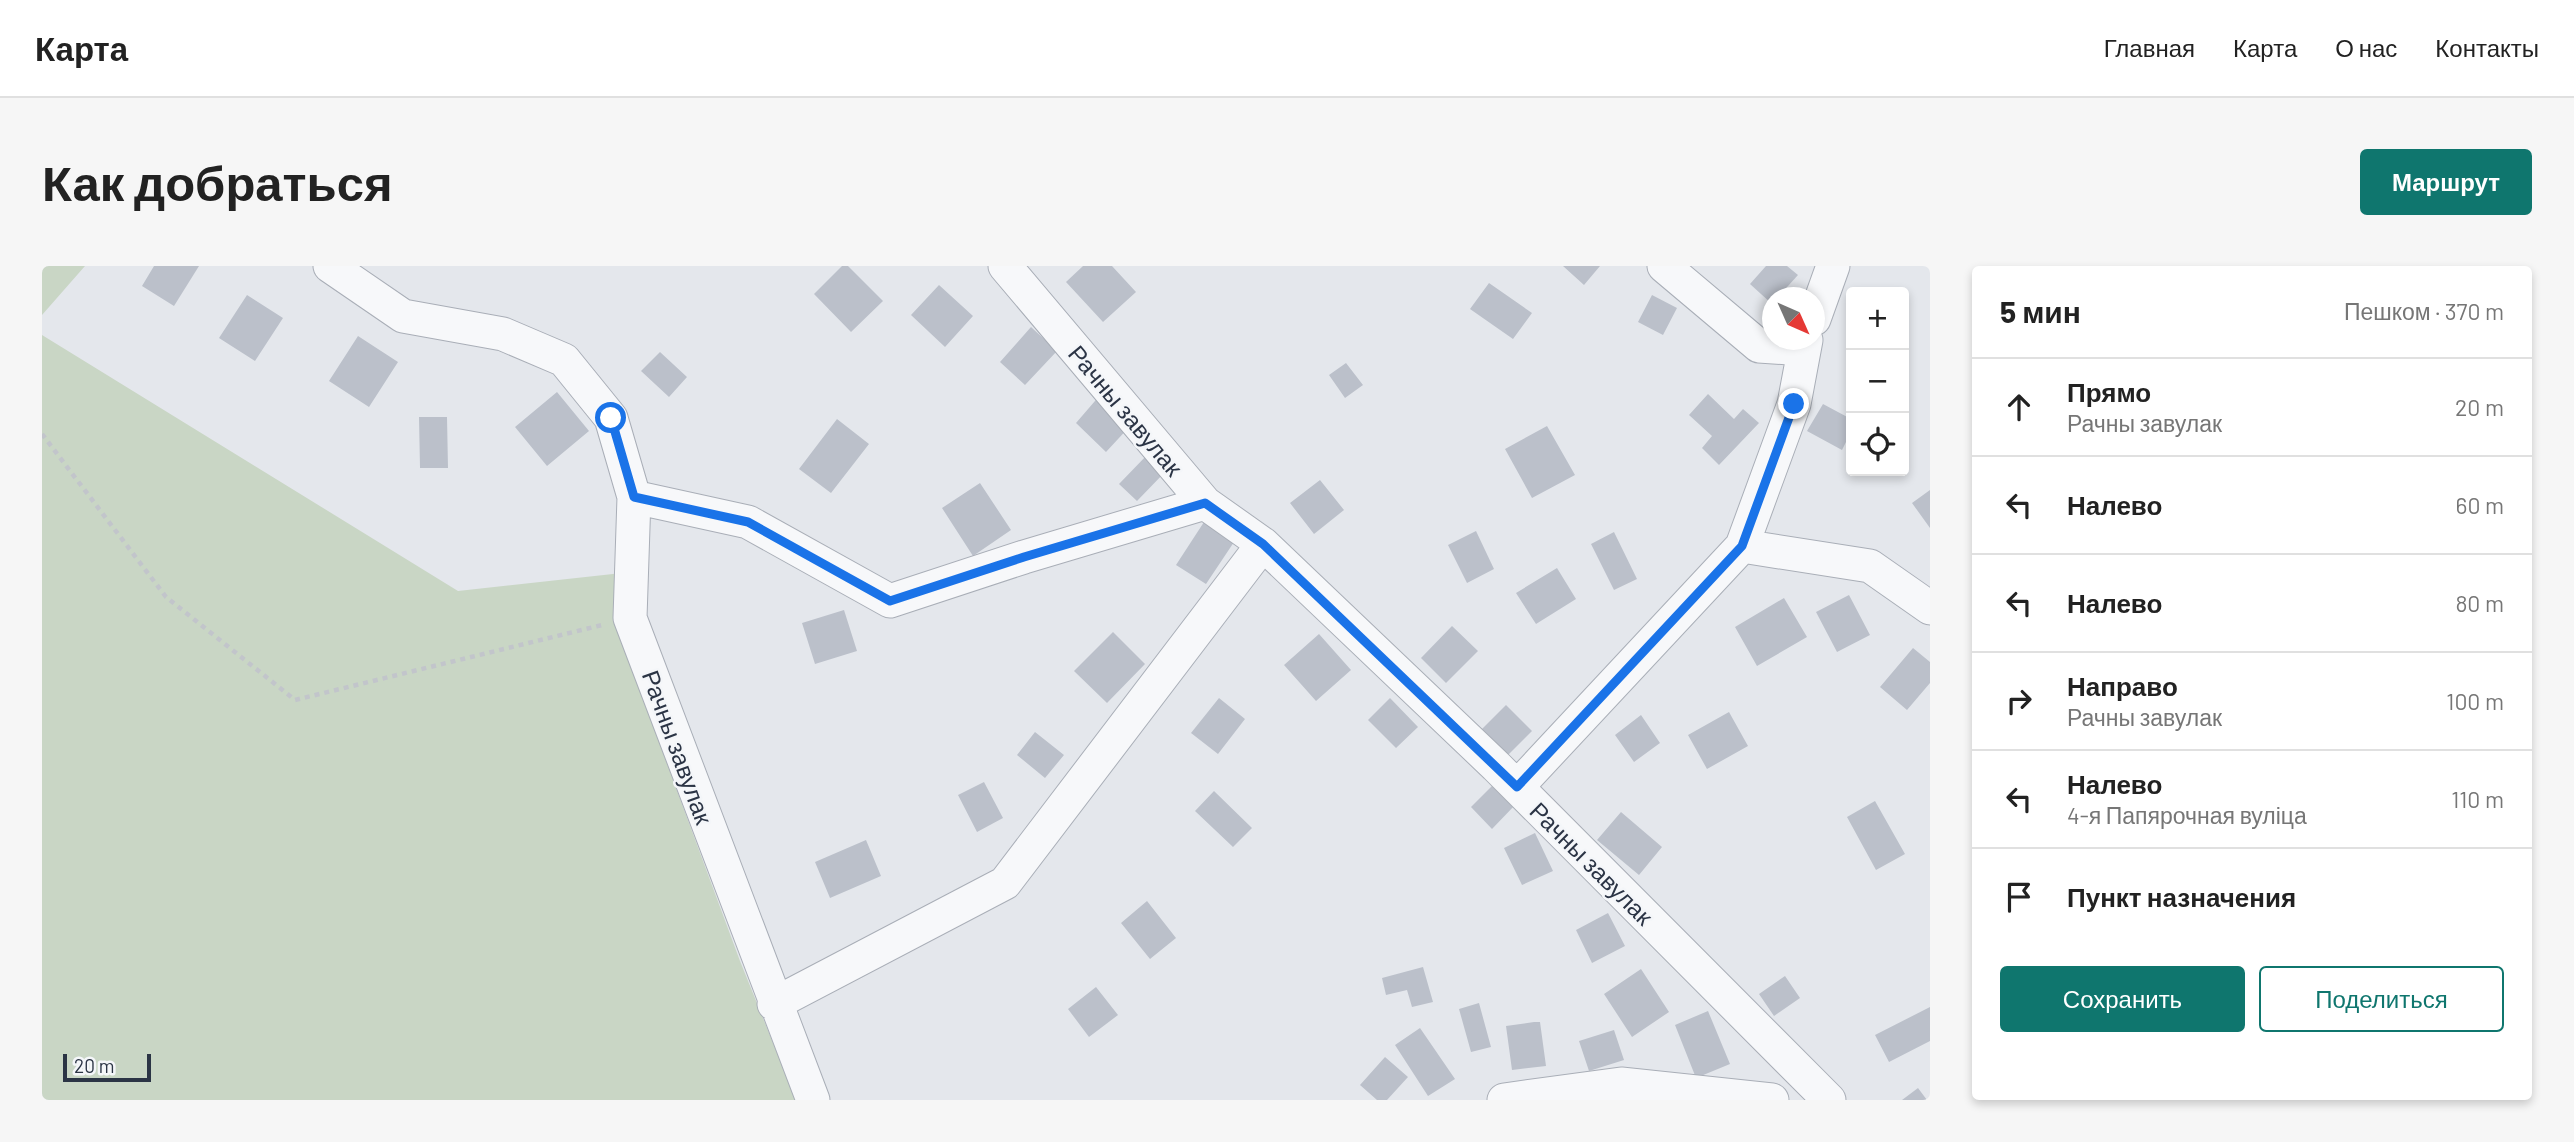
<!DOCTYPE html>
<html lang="ru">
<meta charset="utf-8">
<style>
:root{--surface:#fff;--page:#f6f6f6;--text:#222;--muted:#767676;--line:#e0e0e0;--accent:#0f766e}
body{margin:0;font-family:Barlow,sans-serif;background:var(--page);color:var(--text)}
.controls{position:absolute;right:21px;top:21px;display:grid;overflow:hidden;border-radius:7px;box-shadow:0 4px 10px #0003}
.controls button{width:63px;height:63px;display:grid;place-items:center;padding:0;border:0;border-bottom:2px solid var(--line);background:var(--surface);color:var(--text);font:35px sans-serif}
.compass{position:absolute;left:1720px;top:21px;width:63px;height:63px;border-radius:50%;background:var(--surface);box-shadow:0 4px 10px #0003;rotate:135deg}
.scale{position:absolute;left:21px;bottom:18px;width:88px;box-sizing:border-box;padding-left:7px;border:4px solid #2b3445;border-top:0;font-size:19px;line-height:24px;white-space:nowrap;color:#2b3445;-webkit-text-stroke:5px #f4f6f9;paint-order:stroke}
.stop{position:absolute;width:21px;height:21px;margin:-16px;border:5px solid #1a73e8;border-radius:50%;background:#fff}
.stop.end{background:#1a73e8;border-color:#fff;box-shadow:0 2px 7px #0008}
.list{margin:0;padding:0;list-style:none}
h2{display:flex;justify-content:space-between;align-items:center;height:91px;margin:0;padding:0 28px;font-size:30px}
h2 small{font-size:23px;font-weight:400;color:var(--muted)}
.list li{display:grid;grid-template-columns:46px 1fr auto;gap:21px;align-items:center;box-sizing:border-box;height:98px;padding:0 28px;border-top:2px solid var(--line)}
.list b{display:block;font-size:26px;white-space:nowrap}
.list p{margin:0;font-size:23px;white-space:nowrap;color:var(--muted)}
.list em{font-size:23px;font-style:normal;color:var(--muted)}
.actions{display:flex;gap:14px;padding:21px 28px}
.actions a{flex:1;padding:16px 0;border:2px solid var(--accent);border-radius:7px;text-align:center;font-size:24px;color:var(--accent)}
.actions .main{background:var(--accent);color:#fff}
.icon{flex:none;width:38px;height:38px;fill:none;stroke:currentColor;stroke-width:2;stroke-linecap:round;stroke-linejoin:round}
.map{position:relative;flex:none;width:1888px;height:834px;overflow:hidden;border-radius:7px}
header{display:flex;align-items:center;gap:42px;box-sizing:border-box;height:98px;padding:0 35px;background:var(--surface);border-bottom:2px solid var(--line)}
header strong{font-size:33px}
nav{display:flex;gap:38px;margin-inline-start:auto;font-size:24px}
.intro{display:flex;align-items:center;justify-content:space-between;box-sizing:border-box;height:168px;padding:0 42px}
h1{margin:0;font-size:49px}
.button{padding:18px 32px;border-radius:7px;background:var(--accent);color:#fff;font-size:24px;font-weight:700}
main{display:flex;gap:42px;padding:0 42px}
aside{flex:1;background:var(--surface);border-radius:7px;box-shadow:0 4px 10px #0003}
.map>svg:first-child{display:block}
</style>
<header>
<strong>Карта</strong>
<nav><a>Главная</a><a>Карта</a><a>О нас</a><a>Контакты</a></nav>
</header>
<div class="intro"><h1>Как добраться</h1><a class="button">Маршрут</a></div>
<main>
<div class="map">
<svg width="1888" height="834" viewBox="0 0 1888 834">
<rect width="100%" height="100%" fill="#e4e7ec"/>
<path fill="#c9d6c5" d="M0,0H43L0,49Z
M0,69L416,325L580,307L583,384L698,695L754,834H0Z"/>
<path fill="#bbc0ca" d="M112,0H157L132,40L100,20Z
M800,0H806L841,35L809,66L772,28Z
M1041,0H1070L1094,26L1061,56L1024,16Z
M1521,0H1558L1542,19Z
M1724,0H1745L1756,9L1735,32H1730V38L1708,18Z
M1447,17L1490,47L1471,73L1428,43Z
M897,19L931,50L903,81L869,49Z
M205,29L241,52L213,95L177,72Z
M1610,29L1635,42L1621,69L1596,56Z
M989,61L1015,85L983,119L958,96Z
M316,70L356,96L327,141L287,115Z
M618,86L645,111L627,131L599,105Z
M1304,97L1321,119L1303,132L1287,109Z
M515,126L547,165L505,200L473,161Z
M1059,128L1089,159L1064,186L1034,157Z
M1666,128L1692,153L1701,143L1717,157L1677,199L1660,182L1670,170L1647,149Z
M1781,138L1809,153V166L1800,184L1765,165Z
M377,151H405L406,202H378Z
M795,153L827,178L789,227L757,203Z
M1505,160L1533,209L1490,232L1463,183Z
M1106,188L1124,205L1095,235L1077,218Z
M1278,214L1302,244L1272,268L1248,237Z
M938,217L969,264L931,290L900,242Z
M1888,224V262L1870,237Z
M1162,256L1192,276L1164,318L1134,299Z
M1434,265L1452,303L1425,317L1406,279Z
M1572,266L1595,313L1572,324L1549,278Z
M1515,302L1534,333L1494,358L1474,327Z
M1807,329L1828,369L1795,386L1774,346Z
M1742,332L1765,371L1715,400L1693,361Z
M802,344L815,385L773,398L760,357Z
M1410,360L1436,385L1404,417L1379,392Z
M1071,366L1103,398L1065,437L1032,405Z
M1277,368L1309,404L1274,435L1242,399Z
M1871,382L1888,396V417L1865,444L1838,421Z
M1177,432L1203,453L1176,488L1149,467Z
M1348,432L1376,461L1354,482L1326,454Z
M1464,439L1490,465L1465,490L1439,464Z
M1687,446L1706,480L1665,503L1646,469Z
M1599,449L1618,477L1592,496L1573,469Z
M993,466L1022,489L1003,512L975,489Z
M942,516L961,552L935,566L916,529Z
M1453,517L1474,538L1450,563L1429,541Z
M1172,525L1210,562L1191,581L1153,545Z
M1833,535L1863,588L1834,604L1805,551Z
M1579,546L1620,581L1597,609L1555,574Z
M1493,567L1511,605L1480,619L1462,582Z
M824,574L839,610L788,632L773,596Z
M1105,635L1134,672L1108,693L1079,657Z
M1566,647L1583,680L1550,697L1534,664Z
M1381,701L1391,736L1370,741L1365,724L1344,729L1340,712Z
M1599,703L1627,746L1590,771L1562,728Z
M1743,710L1758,732L1732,750L1717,728Z
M1054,721L1076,749L1047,771L1026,743Z
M1437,737L1449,781L1429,786L1417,743Z
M1888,741V775L1847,796L1833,769Z
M1666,745L1688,798L1654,812L1633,759Z
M1492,756H1498L1504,800L1470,804L1464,760Z
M1378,762L1413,813L1386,830L1353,779Z
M1572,764L1582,794L1547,805L1537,775Z
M1343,791L1366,811L1345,834H1335L1318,819Z
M1876,822L1885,834H1860Z"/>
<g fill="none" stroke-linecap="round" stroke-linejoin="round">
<g stroke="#a9aeb7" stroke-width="35">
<path id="street" d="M288,0L361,50L461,68L522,94L569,152L592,231L588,352L771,834
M963,0L1163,237L1221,278L1454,500L1787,834
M1622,0L1717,80L1761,83
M1772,53L1791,0
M592,231L706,256L848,335L982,291L1163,237
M1700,280L1828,300L1888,342
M1475,521L1700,280L1752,138L1764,74
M732,738L963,617L1221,278
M1462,834L1579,818L1730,834"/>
</g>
<path stroke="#c2c5cb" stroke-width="4.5" stroke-dasharray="5 5" stroke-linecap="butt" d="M0,168L124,331L253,434L560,359"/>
<use href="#street" stroke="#f7f8fa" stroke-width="33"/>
</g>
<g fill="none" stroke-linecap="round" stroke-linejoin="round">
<path stroke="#1a73e8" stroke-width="9" d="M569,152L592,231L706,256L848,335L982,291L1163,237L1221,278L1475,521L1700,280L1752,138"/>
</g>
<g text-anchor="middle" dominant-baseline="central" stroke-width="5" stroke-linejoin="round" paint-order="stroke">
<g font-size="24" fill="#2b3445" stroke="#f4f6f9">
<text transform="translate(1084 144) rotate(50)">Рачны завулак</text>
<text transform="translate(636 481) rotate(70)">Рачны завулак</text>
<text transform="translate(1550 597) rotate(45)">Рачны завулак</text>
</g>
</g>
</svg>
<div class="controls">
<button>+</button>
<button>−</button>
<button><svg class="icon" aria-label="locate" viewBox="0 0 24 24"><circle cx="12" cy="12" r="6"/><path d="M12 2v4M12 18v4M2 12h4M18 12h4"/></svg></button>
</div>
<svg class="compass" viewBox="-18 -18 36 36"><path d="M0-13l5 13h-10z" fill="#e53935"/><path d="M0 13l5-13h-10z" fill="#767676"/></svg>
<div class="scale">20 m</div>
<div class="stop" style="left:569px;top:152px"></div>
<div class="stop end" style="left:1752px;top:138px"></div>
</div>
<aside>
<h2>5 мин<small>Пешком · 370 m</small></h2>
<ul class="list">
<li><svg class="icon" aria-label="ahead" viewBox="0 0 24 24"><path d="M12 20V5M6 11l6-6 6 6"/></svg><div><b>Прямо</b><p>Рачны завулак</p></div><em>20 m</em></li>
<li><svg class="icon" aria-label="left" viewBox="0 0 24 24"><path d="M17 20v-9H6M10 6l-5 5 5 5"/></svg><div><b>Налево</b></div><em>60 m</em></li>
<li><svg class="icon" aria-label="left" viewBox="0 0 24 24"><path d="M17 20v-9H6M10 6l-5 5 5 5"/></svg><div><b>Налево</b></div><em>80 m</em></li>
<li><svg class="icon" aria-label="right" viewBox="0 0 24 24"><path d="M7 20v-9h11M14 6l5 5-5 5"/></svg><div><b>Направо</b><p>Рачны завулак</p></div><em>100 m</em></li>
<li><svg class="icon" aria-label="left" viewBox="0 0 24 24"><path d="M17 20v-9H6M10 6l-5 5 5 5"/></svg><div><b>Налево</b><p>4-я Папярочная вуліца</p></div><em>110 m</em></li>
<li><svg class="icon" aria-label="arrive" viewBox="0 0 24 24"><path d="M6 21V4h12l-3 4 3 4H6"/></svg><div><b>Пункт назначения</b></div></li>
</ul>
<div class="actions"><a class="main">Сохранить</a><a>Поделиться</a></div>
</aside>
</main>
